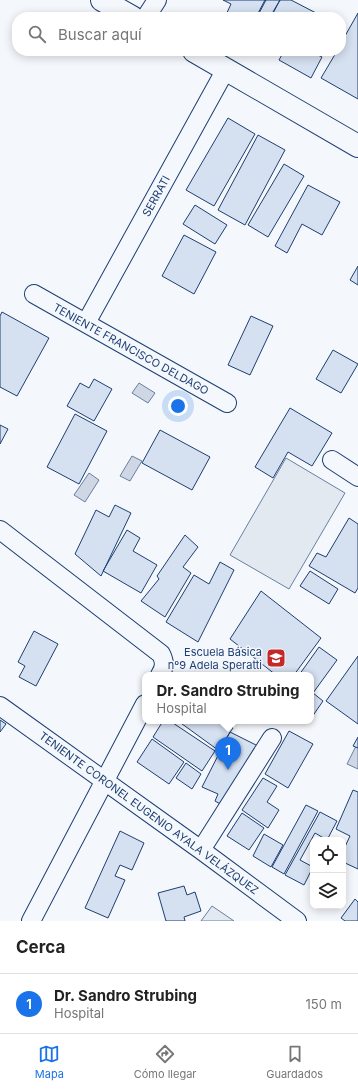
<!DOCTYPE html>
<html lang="es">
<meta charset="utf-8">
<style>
:root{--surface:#fff;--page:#f2f2f2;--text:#222;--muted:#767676;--line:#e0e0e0;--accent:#1a73e8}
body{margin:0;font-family:Inter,sans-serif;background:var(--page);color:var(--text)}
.controls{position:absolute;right:12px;bottom:12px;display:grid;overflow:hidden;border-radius:8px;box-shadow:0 2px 10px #0003}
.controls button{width:36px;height:36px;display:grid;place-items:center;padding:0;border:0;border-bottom:1px solid var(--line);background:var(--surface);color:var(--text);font:20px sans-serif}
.you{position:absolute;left:178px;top:406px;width:14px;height:14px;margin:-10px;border:3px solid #fff;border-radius:50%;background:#1a73e8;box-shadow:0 0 0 6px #1a73e833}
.badge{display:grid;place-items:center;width:26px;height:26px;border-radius:50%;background:var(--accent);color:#fff;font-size:13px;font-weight:700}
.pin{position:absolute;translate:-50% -33px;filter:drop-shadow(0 1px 2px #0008)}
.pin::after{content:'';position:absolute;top:21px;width:14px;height:12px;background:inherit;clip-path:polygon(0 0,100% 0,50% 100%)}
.popup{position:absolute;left:142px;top:672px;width:172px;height:52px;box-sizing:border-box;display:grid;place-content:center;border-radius:8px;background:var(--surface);filter:drop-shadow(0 1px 3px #0005);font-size:13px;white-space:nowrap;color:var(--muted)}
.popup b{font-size:15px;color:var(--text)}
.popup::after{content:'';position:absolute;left:50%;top:100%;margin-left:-8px;border:8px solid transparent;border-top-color:var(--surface)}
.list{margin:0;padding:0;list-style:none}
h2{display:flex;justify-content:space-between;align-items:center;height:52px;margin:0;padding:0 16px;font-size:17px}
h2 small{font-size:13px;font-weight:400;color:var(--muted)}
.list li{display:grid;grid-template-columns:26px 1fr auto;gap:12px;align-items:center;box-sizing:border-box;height:60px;padding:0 16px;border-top:1px solid var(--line)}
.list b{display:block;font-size:15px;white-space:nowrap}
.list p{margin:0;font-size:13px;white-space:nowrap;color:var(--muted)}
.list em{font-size:13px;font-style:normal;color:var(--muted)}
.icon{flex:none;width:22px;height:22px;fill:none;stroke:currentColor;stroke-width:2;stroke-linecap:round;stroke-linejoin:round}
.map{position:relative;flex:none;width:358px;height:921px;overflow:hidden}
.search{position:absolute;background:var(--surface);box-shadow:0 2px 10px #0003;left:12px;right:12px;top:12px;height:44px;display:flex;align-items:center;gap:10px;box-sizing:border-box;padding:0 14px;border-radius:16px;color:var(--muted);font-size:15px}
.sheet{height:112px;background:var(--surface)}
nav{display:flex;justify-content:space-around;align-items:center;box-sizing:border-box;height:56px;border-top:1px solid var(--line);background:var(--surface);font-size:11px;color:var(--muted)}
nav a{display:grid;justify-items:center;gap:2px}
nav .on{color:var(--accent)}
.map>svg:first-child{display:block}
</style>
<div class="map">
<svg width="358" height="921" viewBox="0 0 358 921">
<rect width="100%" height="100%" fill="#f4f7fb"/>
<path fill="#e3e9f0" stroke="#687fa3" d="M286,458L345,493L289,589L230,555Z
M212,906L234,921H201Z"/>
<path fill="#cfd7e4" stroke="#687fa3" d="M139,383L155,393L148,403L132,393Z
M132,456L142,461L130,481L120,476Z
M89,473L99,480L85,502L74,495Z
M357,744L358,745V769L347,764Z"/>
<path fill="#d5e0f0" stroke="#1d3f73" d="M223,0H266L257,17H225L231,4Z
M265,0H280L270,17H256Z
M280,0H291L318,14L317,17H271Z
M358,13V99L321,78L337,51H341V43Z
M284,51H310L322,57L311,78L279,60Z
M228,118L255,134L214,206L186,190Z
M258,135L285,150L245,225L218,210Z
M284,164L304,176L268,237L248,225Z
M308,185L340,202L322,235L302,224L287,253L275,246Z
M195,205L227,225L215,244L183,224Z
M184,235L216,252L194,294L162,276Z
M358,266V285L350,280Z
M2,312L49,338L17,396L0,387V316Z
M251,316L273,326L250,375L228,365Z
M333,350L358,364L341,393L316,379Z
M94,379L112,389L94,421L67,406L80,383L89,388Z
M290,408L332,433L312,466L288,452L273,478L255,467Z
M75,414L107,431L79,484L47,467Z
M0,425L8,429L0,444Z
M160,430L210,457L192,490L142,463Z
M115,505L131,513L101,576L75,554L96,510L109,517Z
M349,518L358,524V588L355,593L309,566L317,553L326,557Z
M127,530L140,538L133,551L157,565L141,593L103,571Z
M185,535L198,547L183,567L191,573L165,617L141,601L159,579L157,576Z
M220,562L234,570L198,642L166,622L194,575L209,584Z
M310,571L338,589L329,604L300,586Z
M261,591L321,638L294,675H276L230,639Z
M34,631L58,644L36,686L19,677L25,666L18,662Z
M319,647L337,660L313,693L323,701L312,717L311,675H299Z
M358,656V724L326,701Z
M0,720L6,724L0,732Z
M163,721H170L215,751L202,771L153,737Z
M178,721H224L233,728L218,750Z
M228,721H237L234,725Z
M289,731L313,744L288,788L265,774Z
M230,732L262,748L231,810L215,801L218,794L202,787Z
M358,737V748L353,746Z
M152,739L184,762L169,784L137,762Z
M186,763L201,774L192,789L176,778Z
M263,778L277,786L267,802L279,810L268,828L242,810Z
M353,790L358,792V869L343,862V851L350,836L336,829Z
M306,805L318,811L284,874L272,867Z
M320,812L337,821L327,840L315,833L300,860L313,867L304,885L285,875Z
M242,813L264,828L249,850L227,836Z
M120,831L144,843L132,870L120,865L115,876L125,880L108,918L85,908Z
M264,834L283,845L271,867L253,856Z
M184,886L187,895L195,892L201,911L184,917L185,921H166L158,893Z
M355,899L358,902V921H345L341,918Z"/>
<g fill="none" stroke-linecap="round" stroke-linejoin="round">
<g stroke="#1d3f73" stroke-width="20">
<path id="minor" d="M146,17L157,0
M34,294L227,403
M86,323L226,69
M332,460L358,477
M0,530L161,654C165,662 165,667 160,675
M0,706L201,850L297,921
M201,850L272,738
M31,921L145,704"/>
</g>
<g stroke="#1d3f73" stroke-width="24">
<path id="major" d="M102,0L132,17
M194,51L358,146"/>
</g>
<use href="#minor" stroke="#f4f7fb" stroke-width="18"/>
<use href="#major" stroke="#f4f7fb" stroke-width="22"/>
</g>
<defs>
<g id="school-square" transform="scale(1)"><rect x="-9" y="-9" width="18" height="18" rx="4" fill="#c62828" stroke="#f4f7fb"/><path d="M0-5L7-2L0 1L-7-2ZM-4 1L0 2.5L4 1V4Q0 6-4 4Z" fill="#fff"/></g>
</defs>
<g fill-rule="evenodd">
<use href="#school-square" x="276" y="658"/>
</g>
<g text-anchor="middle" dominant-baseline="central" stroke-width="3" stroke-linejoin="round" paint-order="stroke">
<g font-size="11" fill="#1d3f73" stroke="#f4f7fb">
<text transform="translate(156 196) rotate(-61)">SERRATI</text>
<text transform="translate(131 349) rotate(29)">TENIENTE FRANCISCO DELDAGO</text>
<text transform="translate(149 813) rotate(36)">TENIENTE CORONEL EUGENIO AYALA VELÁZQUEZ</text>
</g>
<g font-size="11" fill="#1d3f73" stroke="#f4f7fb" text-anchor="end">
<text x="262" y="652">Escuela Básica<tspan x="262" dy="13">nº9 Adela Speratti</tspan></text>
</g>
</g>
</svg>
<div class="controls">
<button><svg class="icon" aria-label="locate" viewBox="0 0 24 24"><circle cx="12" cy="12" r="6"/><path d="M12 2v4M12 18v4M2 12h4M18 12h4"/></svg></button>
<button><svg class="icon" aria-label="layers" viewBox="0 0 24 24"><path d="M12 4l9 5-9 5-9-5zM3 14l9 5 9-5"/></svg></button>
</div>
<div class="you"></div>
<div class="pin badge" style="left:228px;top:770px">1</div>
<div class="popup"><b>Dr. Sandro Strubing</b>Hospital</div>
<div class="search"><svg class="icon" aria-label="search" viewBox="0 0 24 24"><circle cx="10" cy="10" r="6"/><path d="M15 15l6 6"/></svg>Buscar aquí</div>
</div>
<section class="sheet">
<h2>Cerca<small></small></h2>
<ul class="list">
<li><span class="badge">1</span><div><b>Dr. Sandro Strubing</b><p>Hospital</p></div><em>150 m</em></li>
</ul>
</section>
<nav>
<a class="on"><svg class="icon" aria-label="map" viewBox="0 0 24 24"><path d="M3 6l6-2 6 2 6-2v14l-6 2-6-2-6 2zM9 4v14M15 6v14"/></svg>Mapa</a>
<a><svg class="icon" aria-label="directions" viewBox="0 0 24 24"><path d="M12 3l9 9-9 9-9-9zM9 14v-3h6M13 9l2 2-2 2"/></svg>Cómo llegar</a>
<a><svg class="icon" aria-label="saved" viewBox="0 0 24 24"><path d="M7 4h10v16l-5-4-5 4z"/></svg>Guardados</a>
</nav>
